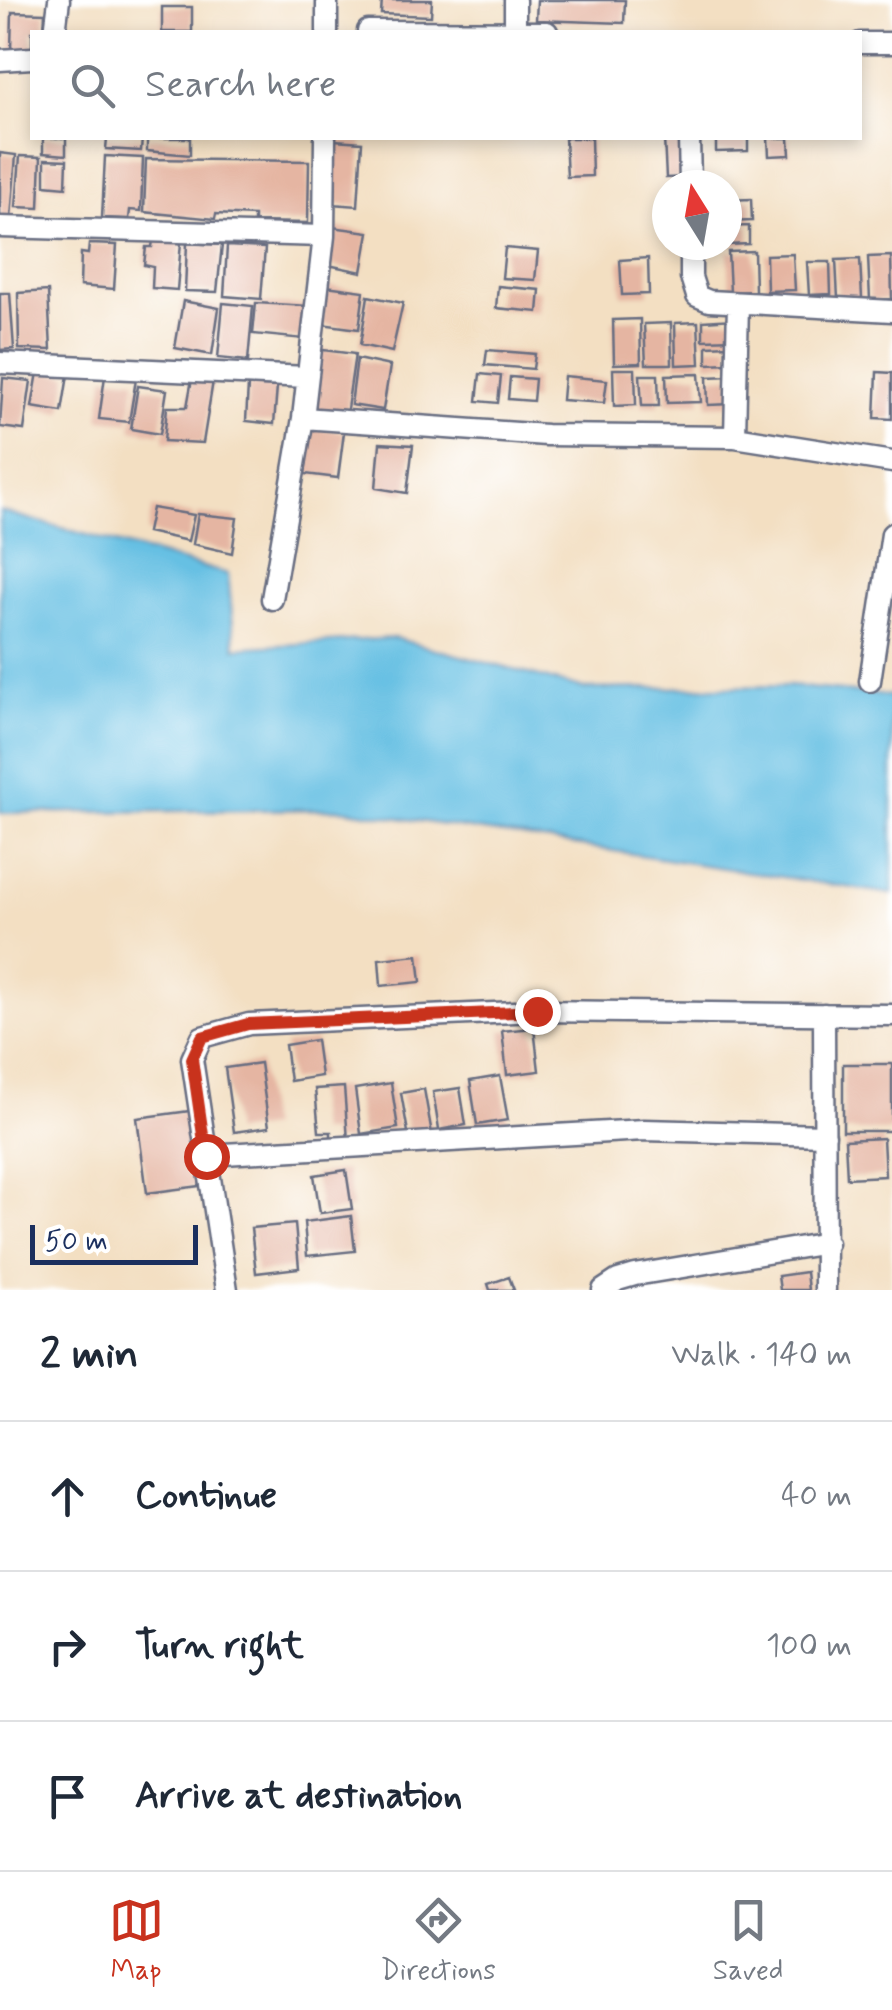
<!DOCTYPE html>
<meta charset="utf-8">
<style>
:root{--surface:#fff;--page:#f6f6f7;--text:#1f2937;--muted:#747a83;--line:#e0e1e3;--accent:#c8321e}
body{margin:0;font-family:Mynerve,sans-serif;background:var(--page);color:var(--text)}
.compass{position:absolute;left:652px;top:170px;width:90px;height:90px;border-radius:50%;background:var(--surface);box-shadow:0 5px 15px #0003;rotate:349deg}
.scale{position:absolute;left:30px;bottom:25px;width:168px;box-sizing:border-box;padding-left:10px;border:5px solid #1b2f5e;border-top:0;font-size:28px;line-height:35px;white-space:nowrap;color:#1b2f5e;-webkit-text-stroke:8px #fff;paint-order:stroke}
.stop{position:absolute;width:30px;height:30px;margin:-22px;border:8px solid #c8321e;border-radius:50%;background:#fff}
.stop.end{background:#c8321e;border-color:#fff;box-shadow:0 2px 10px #0008}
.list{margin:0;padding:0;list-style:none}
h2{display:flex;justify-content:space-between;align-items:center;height:130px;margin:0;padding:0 40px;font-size:42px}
h2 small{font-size:32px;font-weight:400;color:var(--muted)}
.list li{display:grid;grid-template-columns:65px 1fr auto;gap:30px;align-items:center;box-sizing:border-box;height:150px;padding:0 40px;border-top:2px solid var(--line)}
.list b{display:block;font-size:38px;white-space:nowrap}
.list em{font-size:32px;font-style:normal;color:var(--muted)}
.icon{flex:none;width:55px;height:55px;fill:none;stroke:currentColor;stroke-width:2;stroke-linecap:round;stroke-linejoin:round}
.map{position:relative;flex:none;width:892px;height:1290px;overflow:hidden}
.search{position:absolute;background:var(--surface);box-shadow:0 5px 15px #0003;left:30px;right:30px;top:30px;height:110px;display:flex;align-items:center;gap:25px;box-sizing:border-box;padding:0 35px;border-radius:0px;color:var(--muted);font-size:38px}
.sheet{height:580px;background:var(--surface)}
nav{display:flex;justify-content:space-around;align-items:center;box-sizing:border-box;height:140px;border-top:2px solid var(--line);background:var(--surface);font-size:28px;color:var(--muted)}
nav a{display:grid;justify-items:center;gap:5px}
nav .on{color:var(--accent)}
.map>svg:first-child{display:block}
</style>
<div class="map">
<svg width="892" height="1290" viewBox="0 0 892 1290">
<rect width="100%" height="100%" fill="#fff"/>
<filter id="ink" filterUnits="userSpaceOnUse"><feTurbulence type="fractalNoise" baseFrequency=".01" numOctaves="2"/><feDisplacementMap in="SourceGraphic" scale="20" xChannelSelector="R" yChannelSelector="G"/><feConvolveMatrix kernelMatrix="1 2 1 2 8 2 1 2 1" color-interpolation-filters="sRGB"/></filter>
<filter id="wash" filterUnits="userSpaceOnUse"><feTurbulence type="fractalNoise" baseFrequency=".0048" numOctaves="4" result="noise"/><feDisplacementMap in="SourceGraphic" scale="40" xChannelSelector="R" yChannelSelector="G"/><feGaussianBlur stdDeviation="2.25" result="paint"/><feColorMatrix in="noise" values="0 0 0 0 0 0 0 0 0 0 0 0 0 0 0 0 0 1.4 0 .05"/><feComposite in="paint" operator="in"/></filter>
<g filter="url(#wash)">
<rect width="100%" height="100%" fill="#f3dfc2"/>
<path fill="#66c0e3" stroke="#4078a0" stroke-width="2.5" d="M0,511L228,574L235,648L394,638L585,689L790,686L892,696V894L341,809L0,813Z"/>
<g id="blocks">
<path fill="#e5b5a2" d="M382,0H432L431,16L381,14Z
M537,0H625L624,23L536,20Z
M162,7H192V32H162Z
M12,12L45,13L44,32H32V51L11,50Z
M43,138H66V155L43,153Z
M107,138H142L141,151L106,149Z
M147,138H190V155L147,151Z
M565,138H591L592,176L567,177Z
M664,138H685L687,177L666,178Z
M716,138H748V151L716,152Z
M768,138H789L790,155L769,156Z
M334,140L362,142L358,206L332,204Z
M0,153L16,155L11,218H0Z
M20,156L41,157L39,208L16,207Z
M105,156L143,158L141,211L130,210L129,219L102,218Z
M45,159L67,160L66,187L45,185Z
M146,159L309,161L308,223L254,222V216L216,214L215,219L144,212Z
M751,199L752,221L727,222V200Z
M749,226V244L727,245V227Z
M332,227L369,232L362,272L328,265Z
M153,241L181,242L177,290L152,288L153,267L144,265L146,247H152Z
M187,243L222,245L217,292L185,291Z
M89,244L117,245L114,289L80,286L81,253L88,254Z
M227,246L265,248L261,299L224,296Z
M505,248L538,251L535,280L502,278Z
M754,251L755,291L730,292L728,252Z
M793,254L795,290L767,291L766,255Z
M891,256L892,299L870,300L868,257Z
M648,258L649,294L622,295L620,260Z
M860,259L862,298L838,299L836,260Z
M807,262H830L831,294L809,295Z
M326,286L364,291L359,329L321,324Z
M498,286L540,290L538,312L496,308Z
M48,291L51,350L19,349L18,293Z
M0,293H10L14,349L0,350Z
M368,296L403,303L392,352L360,345Z
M183,301L219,308L212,355L175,348Z
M223,303L253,306L248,361L218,358Z
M256,303L308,306L304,339L253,334Z
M640,319L641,363L614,364L613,320Z
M734,319L735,339L703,340V321Z
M698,322L700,364L676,365L675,323Z
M671,323L672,364H646L644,324Z
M729,345V363L707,364V346Z
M315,349L355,354L346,416L308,411Z
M487,350L535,354L533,369L485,365Z
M357,359L390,366L383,410L351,405Z
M613,369H635L636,405L614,406Z
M38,372L68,375L62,412L32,407Z
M877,372L892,373V419L875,418Z
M480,374L501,376L498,403L477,401Z
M699,374L701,402L667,403L666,375Z
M640,375H658L659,406H642Z
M105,376L136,379L129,422L99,419Z
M564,376L607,380L604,403L562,400Z
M731,376L732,404L708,405L707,377Z
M510,377L535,379L533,401L508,399Z
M3,378L31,381L24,430L0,427Z
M192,379L213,381L203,443L164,441L167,407H187Z
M248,385L277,387L274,424L246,421Z
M138,386L167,390L160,434L131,429Z
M310,427L344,432L338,478L305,474Z
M380,443L413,445L407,493L376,488Z
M152,508L194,515L188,541L147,532Z
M198,514L237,518L232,553L193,544Z
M418,955L421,982L381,986L379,959Z
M534,1028L539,1071L507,1075L502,1031Z
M316,1040L321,1076L290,1081L285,1045Z
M260,1063L269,1127L234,1132L225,1068Z
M843,1064H892V1131H843Z
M500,1076L508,1120L477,1125L470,1081Z
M391,1083L398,1128L361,1134L355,1089Z
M344,1087L348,1140L331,1141V1132H319L315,1089Z
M460,1088L466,1125L439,1130L433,1092Z
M424,1089L432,1134L409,1138L401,1093Z
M190,1111L200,1186L147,1193L137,1118Z
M883,1138L885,1176L847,1178L845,1140Z
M346,1170L352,1209L320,1213L314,1175Z
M351,1216L355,1251L307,1256L304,1222Z
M295,1224L299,1268L256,1273L251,1228Z
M806,1272L808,1290H780L778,1276Z
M509,1277L514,1290H490L488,1284Z"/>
</g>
</g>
<g filter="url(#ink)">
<use href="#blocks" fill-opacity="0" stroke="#676d81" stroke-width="2.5"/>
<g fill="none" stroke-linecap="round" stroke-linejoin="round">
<g stroke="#676d81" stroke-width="25">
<path id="minor" d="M515,0V30
M368,31L547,32
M55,32L59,0
M327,32V0
M860,43H892
M0,60L32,58
M325,138L324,236L303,418L546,435L735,437L892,462
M689,138L690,185
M0,227L324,236
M691,245V277L697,296L709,301L892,311
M0,363L307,377
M735,437L738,303
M272,599L303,418
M870,681L892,534
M824,1014L825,1290
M206,1155L644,1130L825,1135
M227,1290L192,1059L202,1037L249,1024L537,1011L892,1015
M603,1290L618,1280L635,1275L827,1243"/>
</g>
<use href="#minor" stroke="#fff" stroke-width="20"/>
</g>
</g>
<g fill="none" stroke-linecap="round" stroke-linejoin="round" filter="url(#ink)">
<path stroke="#c8321e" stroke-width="12" d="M206,1156L192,1059L202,1037L248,1024L537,1011"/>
</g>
</svg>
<svg class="compass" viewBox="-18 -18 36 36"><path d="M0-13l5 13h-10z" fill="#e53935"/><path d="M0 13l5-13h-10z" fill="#747a83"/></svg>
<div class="scale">50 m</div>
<div class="stop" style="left:206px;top:1156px"></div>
<div class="stop end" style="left:537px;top:1011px"></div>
<div class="search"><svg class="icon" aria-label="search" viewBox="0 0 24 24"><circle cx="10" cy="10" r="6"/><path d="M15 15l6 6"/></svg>Search here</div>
</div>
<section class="sheet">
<h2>2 min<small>Walk · 140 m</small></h2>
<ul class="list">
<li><svg class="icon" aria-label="ahead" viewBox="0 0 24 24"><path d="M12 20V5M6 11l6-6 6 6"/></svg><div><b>Continue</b></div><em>40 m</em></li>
<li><svg class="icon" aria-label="right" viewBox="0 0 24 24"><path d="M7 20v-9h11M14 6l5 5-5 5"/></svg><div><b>Turn right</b></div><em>100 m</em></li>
<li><svg class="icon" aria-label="arrive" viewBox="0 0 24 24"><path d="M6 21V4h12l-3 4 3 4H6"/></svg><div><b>Arrive at destination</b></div></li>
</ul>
</section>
<nav>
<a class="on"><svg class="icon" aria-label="map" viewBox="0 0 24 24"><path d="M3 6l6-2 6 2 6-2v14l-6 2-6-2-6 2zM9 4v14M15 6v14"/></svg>Map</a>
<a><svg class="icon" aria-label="directions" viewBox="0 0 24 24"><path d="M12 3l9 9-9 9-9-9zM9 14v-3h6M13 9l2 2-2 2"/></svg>Directions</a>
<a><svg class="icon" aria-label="saved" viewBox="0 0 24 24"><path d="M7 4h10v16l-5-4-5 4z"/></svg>Saved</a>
</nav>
